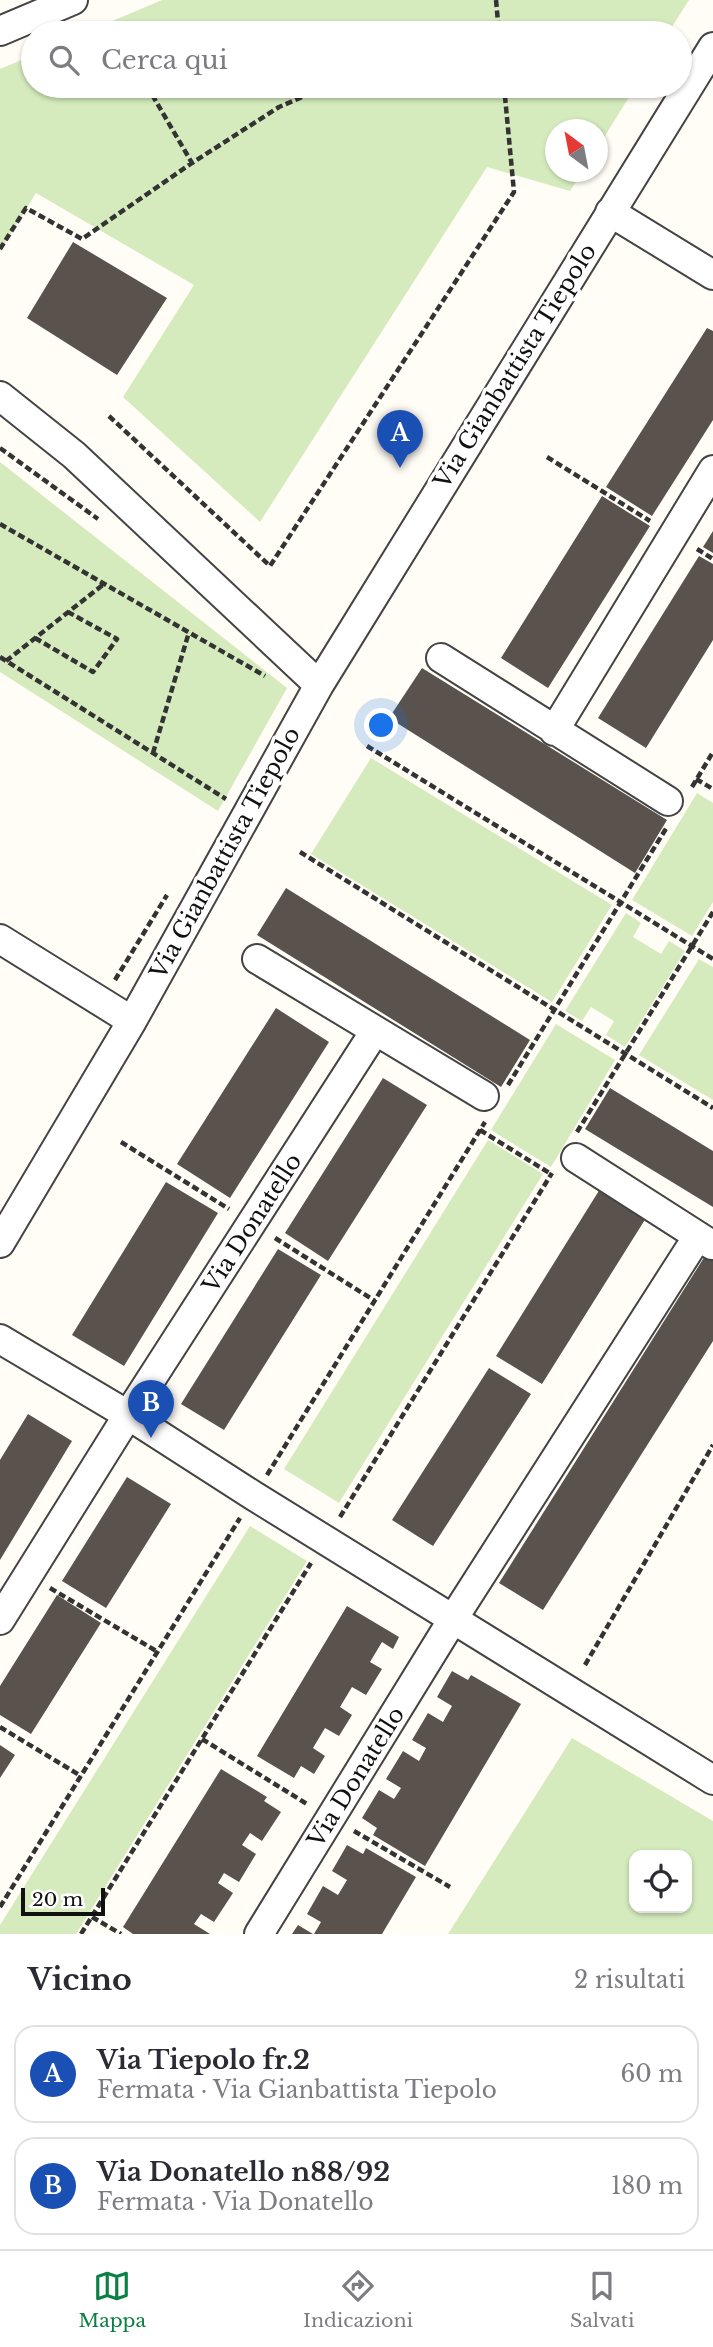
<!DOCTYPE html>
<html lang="it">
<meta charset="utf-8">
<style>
:root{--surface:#fff;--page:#f7f7f7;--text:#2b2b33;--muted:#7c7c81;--line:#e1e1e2;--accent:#0b8043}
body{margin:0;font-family:"Libre Baskerville",serif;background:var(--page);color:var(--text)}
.controls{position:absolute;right:21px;bottom:21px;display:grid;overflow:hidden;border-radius:14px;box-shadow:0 2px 5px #0004}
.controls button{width:63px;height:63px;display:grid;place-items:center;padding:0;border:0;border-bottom:2px solid var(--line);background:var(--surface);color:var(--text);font:35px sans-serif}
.compass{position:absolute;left:545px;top:119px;width:63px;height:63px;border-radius:50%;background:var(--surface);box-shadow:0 2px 5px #0004;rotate:328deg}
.scale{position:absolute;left:21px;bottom:18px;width:84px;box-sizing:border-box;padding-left:7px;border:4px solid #111;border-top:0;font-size:19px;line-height:24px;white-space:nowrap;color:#111;-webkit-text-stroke:5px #fff;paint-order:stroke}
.you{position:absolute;left:382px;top:726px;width:24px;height:24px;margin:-18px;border:5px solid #fff;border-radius:50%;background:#1a73e8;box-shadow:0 0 0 10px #1a73e833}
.badge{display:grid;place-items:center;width:46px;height:46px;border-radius:50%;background:var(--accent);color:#fff;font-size:23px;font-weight:700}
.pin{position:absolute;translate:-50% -58px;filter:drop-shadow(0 2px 4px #0008)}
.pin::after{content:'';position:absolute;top:37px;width:24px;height:21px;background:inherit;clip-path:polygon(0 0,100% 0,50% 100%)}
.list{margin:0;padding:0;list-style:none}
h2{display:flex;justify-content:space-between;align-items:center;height:91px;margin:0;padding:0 28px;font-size:30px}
h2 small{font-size:23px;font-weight:400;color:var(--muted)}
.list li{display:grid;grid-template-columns:46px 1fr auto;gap:21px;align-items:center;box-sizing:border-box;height:98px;margin:0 14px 14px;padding:0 14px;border:2px solid var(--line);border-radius:21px}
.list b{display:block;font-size:26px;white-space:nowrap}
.list p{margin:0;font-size:23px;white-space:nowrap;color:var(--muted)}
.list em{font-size:23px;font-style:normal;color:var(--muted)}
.icon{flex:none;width:38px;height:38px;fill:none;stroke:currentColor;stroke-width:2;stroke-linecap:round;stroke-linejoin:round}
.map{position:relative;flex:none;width:713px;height:1934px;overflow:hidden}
.search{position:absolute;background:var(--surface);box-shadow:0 2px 5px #0004;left:21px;right:21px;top:21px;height:77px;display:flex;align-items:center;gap:18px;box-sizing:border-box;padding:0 24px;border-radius:38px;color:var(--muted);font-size:26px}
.sheet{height:315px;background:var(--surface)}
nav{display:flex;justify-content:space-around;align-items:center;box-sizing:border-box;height:98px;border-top:2px solid var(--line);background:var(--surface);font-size:19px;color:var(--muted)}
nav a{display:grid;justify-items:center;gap:4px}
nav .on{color:var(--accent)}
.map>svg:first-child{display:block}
</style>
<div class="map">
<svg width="713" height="1934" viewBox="0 0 713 1934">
<rect width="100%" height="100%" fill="#fffdf5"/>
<path fill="#d5ebbd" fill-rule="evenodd" d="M162,0H689L668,33H84Z
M33,55V86H636L598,147V130H556V172H582L570,191L487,167L260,522L123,397L194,285L36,193L0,251V69Z
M0,462L287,688L218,811L0,672Z
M371,758L612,905L552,1002L311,854Z
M697,793L713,803V902L692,936L632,900Z
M626,913L641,923L633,937L661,954L669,941L685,951L625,1047L606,1035L614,1021L591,1007L582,1021L565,1011Z
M699,959L713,967V1100L639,1055Z
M556,1024L615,1060L551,1167L491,1130Z
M488,1140L543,1174L339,1503L284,1469Z
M250,1526L307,1561L76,1934H0V1925Z
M572,1738L713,1821V1934H448ZM634,1855H687V1908H634Z"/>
<path fill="#5a524d" d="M73,242L167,298L117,375L27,318Z
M707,328L713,331V420L652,516L606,487Z
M602,496L650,526L548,688L501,658Z
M713,531V553L703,547Z
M699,556L713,564V640L646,748L598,718Z
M422,668L667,820L635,873L389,718Z
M286,888L530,1040L501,1087L257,935Z
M276,1008L329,1042L230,1198L177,1164Z
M383,1078L427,1105L328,1261L285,1233Z
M610,1088L713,1151V1207L585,1129Z
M166,1182L218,1213L124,1366L72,1335Z
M600,1189L646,1218L542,1384L496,1356Z
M278,1249L321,1275L224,1430L181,1404Z
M705,1256L713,1261V1341L543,1610L499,1583Z
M489,1368L531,1394L433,1546L392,1520Z
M28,1414L72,1441L0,1560V1460Z
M127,1477L171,1504L106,1608L62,1581Z
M57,1595L101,1623L31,1734L0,1715V1686Z
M347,1606L399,1637L393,1649L382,1642L370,1662L382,1669L366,1695L352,1687L340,1707L352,1715L339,1736L325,1728L313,1748L325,1756L314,1774L301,1766L294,1778L257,1756Z
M452,1671L468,1680L471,1675L521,1704L425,1866L373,1835L377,1828L362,1818L379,1790L394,1799L401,1788L386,1779L403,1751L419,1761L426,1748L412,1740L428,1713L443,1722L452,1706L437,1697Z
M0,1745L15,1755L0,1778Z
M221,1769L267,1797L264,1801L281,1812L262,1841L250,1833L242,1845L256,1854L239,1882L224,1873L218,1883L233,1893L214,1922L201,1914L194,1924L210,1934H133L123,1927Z
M347,1845L363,1854L366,1848L416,1877L382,1934H314L321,1922L307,1914L323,1886L338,1895L347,1880L332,1871Z
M298,1925L313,1934H292Z"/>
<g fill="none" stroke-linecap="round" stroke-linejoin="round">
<g stroke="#444" stroke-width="32">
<path id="minor" d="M0,31L73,0
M610,212L713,275
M0,396L74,455L319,685
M441,658L668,801
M554,731L713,470
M0,939L132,1021
M257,959L484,1096
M576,1158L712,1245
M0,1243L132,1021L319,685L713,47
M0,1339L128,1415L254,1496L713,1780
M0,1620L128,1415L375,1031
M259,1934L453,1619L698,1236"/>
</g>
<path stroke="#333" stroke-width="4.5" stroke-dasharray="7 3.5" stroke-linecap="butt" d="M496,0L499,33
M205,33L222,26
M147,86L192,163
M0,249L26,208L82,239L192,163L279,107L328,86
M109,416L270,566L514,192L504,86
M0,448L98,519
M547,457L650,521
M0,524L265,676
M697,549L713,559
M35,638L93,672L117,639L68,612
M0,657L226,799
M6,661L104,584
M367,746L713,959
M153,753L189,632
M696,779L713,789
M692,787L713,752
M300,852L713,1108
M115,980L167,895
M508,1085L667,827
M480,1130L551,1174
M577,1132L713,912
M121,1142L229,1209
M275,1238L375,1301
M267,1475L485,1122
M340,1517L552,1173
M50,1588L158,1652
M585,1665L713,1445
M0,1727L81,1776
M202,1739L307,1804
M354,1831L450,1887
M0,1907L240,1518
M92,1917L121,1934
M81,1934L311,1563"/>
<use href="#minor" stroke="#fff" stroke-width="28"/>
</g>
<g text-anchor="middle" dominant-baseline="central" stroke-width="7" stroke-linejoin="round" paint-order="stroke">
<g font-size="23" fill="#111" stroke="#fff">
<text transform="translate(515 366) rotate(-58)">Via Gianbattista Tiepolo</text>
<text transform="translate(225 853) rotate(-61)">Via Gianbattista Tiepolo</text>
<text transform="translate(252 1223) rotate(-57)">Via Donatello</text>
<text transform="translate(356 1777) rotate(-58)">Via Donatello</text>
</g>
</g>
</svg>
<div class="controls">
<button><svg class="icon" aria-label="locate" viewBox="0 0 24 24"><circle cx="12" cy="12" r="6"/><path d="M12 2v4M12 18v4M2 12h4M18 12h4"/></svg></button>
</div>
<svg class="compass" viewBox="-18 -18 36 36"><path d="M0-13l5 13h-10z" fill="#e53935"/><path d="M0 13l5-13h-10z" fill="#7c7c81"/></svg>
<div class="scale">20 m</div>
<div class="you"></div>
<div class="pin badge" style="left:400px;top:468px;background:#1a4fb4">A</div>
<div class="pin badge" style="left:151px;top:1438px;background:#1a4fb4">B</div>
<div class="search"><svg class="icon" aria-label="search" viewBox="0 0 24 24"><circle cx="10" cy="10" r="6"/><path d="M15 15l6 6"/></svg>Cerca qui</div>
</div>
<section class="sheet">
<h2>Vicino<small>2 risultati</small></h2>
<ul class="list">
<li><span class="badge" style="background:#1a4fb4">A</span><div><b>Via Tiepolo fr.2</b><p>Fermata · Via Gianbattista Tiepolo</p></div><em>60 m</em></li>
<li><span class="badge" style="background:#1a4fb4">B</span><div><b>Via Donatello n88/92</b><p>Fermata · Via Donatello</p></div><em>180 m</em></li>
</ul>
</section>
<nav>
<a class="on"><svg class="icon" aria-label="map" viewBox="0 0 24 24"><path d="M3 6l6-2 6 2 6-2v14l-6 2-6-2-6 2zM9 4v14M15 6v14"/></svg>Mappa</a>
<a><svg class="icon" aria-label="directions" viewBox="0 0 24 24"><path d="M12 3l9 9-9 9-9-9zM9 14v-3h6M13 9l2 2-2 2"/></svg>Indicazioni</a>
<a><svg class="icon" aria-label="saved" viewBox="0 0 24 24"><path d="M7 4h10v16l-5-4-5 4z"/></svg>Salvati</a>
</nav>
